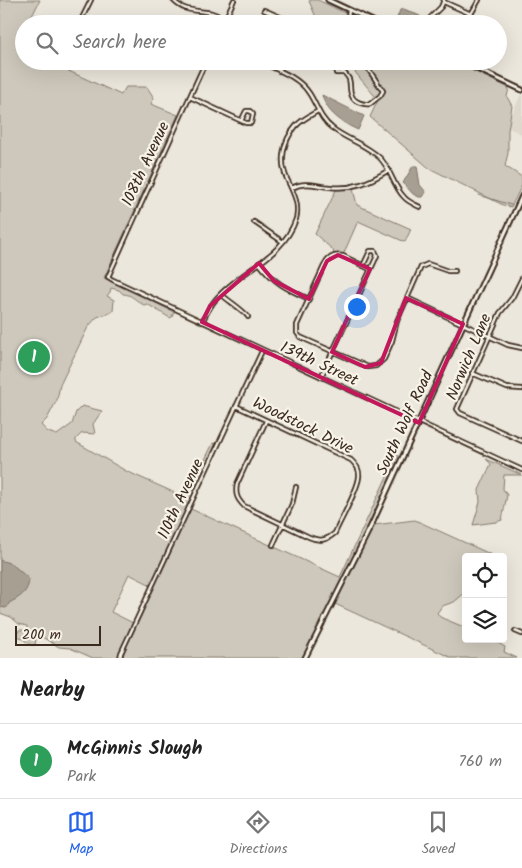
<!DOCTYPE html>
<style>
:root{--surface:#fff;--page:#f2f2f2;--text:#222;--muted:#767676;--line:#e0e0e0;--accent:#2563eb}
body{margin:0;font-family:Kalam,sans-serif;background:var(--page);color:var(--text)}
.controls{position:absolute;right:15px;bottom:15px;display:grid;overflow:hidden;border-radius:5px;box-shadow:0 5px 20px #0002}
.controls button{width:45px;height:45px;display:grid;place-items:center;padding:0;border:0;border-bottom:1px solid var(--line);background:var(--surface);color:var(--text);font:25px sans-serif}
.scale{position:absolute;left:15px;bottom:12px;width:86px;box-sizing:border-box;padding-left:5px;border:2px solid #3b2a1e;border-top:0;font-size:14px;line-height:18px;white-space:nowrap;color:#3b2a1e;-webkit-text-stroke:4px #f7f3e8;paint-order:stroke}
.you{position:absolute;left:356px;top:306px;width:18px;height:18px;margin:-12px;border:4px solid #fff;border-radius:50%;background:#1a73e8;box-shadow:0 0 0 8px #1a73e833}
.badge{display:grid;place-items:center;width:32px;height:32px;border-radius:50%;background:var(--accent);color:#fff;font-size:16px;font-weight:700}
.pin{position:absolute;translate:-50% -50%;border:2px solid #fff;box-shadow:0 1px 5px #0006}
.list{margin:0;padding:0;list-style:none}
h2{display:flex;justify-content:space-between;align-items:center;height:65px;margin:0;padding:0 20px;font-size:21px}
h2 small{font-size:16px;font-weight:400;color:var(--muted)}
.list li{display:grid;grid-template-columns:32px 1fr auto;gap:15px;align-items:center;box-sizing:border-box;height:75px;padding:0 20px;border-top:1px solid var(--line)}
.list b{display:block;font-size:19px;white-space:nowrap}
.list p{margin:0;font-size:16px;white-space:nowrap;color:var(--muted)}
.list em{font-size:16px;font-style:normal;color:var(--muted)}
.icon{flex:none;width:28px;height:28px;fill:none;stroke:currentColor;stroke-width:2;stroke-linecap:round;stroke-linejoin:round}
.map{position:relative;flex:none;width:522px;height:658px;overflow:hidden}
.search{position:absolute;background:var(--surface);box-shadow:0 5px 20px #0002;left:15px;right:15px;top:15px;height:55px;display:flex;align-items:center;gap:12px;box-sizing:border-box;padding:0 18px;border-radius:28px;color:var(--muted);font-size:19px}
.sheet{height:140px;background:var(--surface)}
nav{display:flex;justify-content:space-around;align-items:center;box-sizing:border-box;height:70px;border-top:1px solid var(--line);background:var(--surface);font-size:14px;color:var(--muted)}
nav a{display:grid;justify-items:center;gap:2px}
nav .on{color:var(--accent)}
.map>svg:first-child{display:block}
</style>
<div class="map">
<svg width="522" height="658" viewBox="0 0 522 658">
<rect width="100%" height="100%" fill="#ece7dc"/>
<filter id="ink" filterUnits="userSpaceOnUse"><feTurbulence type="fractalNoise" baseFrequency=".02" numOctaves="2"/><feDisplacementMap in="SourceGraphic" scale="10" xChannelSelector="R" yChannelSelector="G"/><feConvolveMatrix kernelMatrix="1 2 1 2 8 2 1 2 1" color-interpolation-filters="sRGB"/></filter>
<g filter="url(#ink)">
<path fill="#ddd7cc" d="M522,92V134L506,127Z"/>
<path fill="#cec8bc" stroke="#84796d" d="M0,0H40L28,24H24V33L17,47L24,50V61H47L121,95L126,87H147L154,98L151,104L178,115L104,278L174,312L172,317L170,318L147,304L144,305C137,302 132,294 123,294L119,290L111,288L110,292L107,296L114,300L113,311L110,313L97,317L88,327L60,385L57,400L47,419L41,425L48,432L57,435L72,424L76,412L82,406L102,411L93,424L95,434L82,433L76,439V442L126,471L182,496L191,489L213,443L216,444L151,585L129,574L111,612L135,624L119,658H93L70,648L59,647L37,634L35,645H31L17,635L19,630H27V626L19,624L11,617L0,613Z
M312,0H318L368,24H319L309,1Z
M346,61H453L509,88L507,97L512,106L508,130V153L505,166L522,177V185L511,207L503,205L429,168L370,117L378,100Z
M353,189L357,205L411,229L405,242L358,221L343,255L334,254L333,250L315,234L336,190Z
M397,455L400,457L353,558L303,658H123L124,652L191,509L340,577Z
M486,459L522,475H504L503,489L507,495L502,520L496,522L473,525L480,502L479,490L491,464Z
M415,520L490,554L488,557H466V592L454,602L442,606L437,613L440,617L466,628V639H490L505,647L504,652L517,658H452L335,604L374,525Z"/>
<path fill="#a89f93" stroke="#7c7064" d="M404,9L420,16L421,19L418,24H405L397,18L400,10Z
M322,95L364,116L358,130C342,123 326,112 322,95Z
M413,166H417L420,185L426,192L423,197H419L413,194L403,183Z
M0,560L12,564L29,579C29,592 19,598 9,603L8,606L6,608L0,607Z"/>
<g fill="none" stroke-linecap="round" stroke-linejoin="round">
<path stroke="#7c7064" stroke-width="1" d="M479,195L511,205"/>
<g stroke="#3b2a1e" stroke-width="6">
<path id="minor" d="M173,0C183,11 193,10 206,12C213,12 219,16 225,19
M444,2L471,14L479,0
M264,10L280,17L287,24
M79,24L91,0
M223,24L234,0
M347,24L349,10
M424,24L441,7L444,0
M206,61L108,277L113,280L522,470
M258,61C275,69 298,76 309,93C317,105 320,119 332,128C347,140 366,144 380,158C391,169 393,186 404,197C408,202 414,204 420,207
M279,71L284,61
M344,73H336V69H341C344,73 347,75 349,79C351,85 349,91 352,96C354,102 364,105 370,104L380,96L383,91L363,61
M190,97L246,123H251L253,114L250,111H246L241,121
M292,188C305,181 316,186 330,187C352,190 370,182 389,170
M254,222L283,242
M259,263C274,283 287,289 309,299
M370,269L343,256C333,254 328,258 324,266L297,325V333L300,337L368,367L376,366L384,359L392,341L397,321L421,267L428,264L448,271H455
M522,278L512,298L500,313L457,409L460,413L522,441
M221,294C227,300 246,312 248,317
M407,298L508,345L522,348
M202,322C206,314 210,306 216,299C240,270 283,258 296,219C300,204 293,192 287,179C279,161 283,141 296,126C302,119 311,115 318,111
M472,373L507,388L522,389
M321,377L376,258L377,255L375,251H370L363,266
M236,406L351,460C356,465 360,469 359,477C358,490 341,519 335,533C327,540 320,542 309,537L244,506C237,499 235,494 237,484L266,421
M273,545L292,504L296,487
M515,631L522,634
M120,658L121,653L262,351"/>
</g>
<g stroke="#3b2a1e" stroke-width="7">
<path id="secondary" d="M328,0L379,24
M460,61L522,90
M305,658L371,526L522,196"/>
</g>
<use href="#minor" stroke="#f7f3e8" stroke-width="2.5"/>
<use href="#secondary" stroke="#f7f3e8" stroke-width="3"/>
</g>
</g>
<path fill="none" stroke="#c2185b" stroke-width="4" stroke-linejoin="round" d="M338,255L370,269L332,352L365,367L381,363L406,298L463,324L419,423L202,322L210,306L259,263L274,281L309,299L327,261Z"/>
<g text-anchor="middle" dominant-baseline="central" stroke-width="4.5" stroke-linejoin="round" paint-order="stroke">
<g font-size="16" fill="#3b2a1e" stroke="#f7f3e8">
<text transform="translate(146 164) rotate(-65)">108th Avenue</text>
<text transform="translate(469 357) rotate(-67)">Norwich Lane</text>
<text transform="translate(319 364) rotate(25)">139th Street</text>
<text transform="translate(405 423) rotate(-65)">South Wolf Road</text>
<text transform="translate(303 426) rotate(26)">Woodstock Drive</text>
<text transform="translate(181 499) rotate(-65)">110th Avenue</text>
</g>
</g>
</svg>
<div class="controls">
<button><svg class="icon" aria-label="locate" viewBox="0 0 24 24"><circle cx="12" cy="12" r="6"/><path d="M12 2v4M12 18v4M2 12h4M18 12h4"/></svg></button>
<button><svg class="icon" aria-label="layers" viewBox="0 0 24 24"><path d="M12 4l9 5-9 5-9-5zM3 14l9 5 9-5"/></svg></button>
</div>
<div class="scale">200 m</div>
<div class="you"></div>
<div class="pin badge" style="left:34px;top:357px;background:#2e9e5b">1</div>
<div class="search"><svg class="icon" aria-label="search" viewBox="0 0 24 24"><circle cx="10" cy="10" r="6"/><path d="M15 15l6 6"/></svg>Search here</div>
</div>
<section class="sheet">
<h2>Nearby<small></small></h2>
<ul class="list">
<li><span class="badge" style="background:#2e9e5b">1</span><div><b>McGinnis Slough</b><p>Park</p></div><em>760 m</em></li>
</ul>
</section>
<nav>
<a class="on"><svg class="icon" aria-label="map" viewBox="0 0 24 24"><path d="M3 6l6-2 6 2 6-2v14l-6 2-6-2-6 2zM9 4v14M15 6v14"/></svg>Map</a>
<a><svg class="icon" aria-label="directions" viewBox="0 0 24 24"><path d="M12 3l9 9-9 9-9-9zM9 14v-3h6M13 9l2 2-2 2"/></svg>Directions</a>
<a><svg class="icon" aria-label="saved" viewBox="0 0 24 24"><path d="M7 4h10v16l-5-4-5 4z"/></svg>Saved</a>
</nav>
